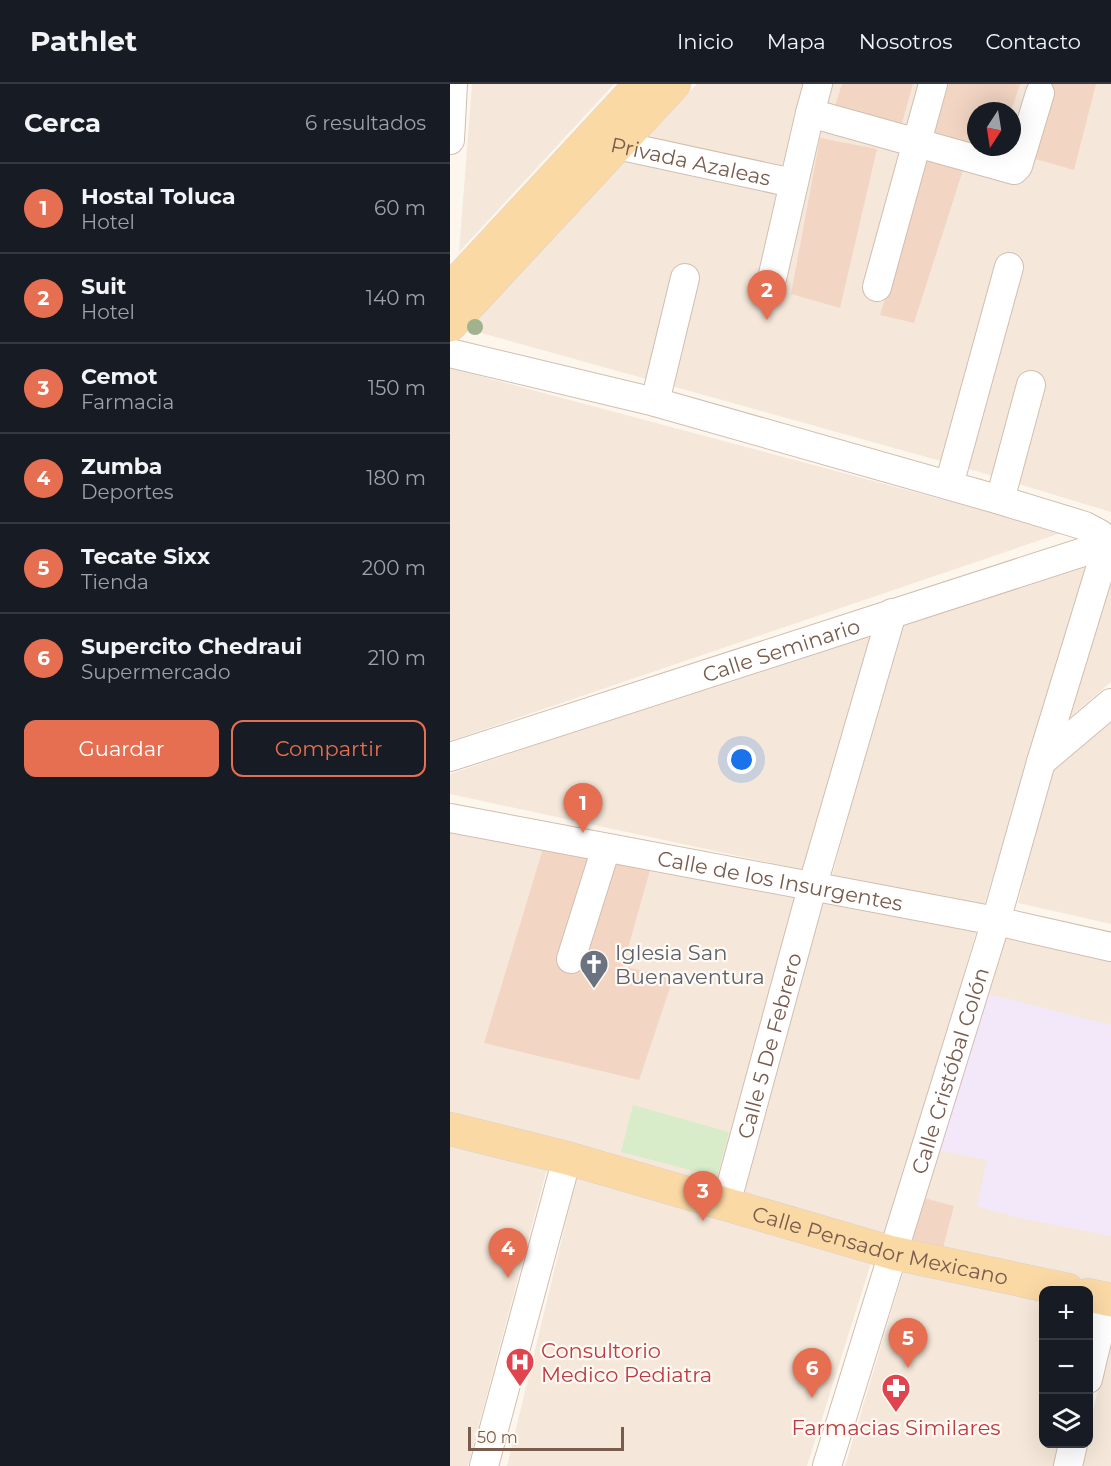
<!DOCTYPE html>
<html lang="es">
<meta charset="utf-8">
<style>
:root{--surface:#171b24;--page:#242831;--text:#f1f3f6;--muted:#9ea1a6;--line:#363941;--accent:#e76f51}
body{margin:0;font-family:Montserrat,sans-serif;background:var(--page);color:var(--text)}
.controls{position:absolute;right:18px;bottom:18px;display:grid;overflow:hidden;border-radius:12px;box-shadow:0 6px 24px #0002}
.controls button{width:54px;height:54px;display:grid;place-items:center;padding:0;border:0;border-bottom:2px solid var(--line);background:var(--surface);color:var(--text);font:30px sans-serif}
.compass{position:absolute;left:517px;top:18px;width:54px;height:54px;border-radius:50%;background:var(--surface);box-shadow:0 6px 24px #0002;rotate:192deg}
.scale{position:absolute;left:18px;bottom:15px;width:156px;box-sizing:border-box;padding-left:6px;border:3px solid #7a5c4d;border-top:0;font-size:16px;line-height:21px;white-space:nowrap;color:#7a5c4d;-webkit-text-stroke:4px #fffaf3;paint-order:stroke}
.you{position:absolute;left:292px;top:676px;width:21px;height:21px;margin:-15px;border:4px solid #fff;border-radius:50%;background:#1a73e8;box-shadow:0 0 0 9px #1a73e833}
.badge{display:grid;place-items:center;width:39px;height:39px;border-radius:50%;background:var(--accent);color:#fff;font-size:20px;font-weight:700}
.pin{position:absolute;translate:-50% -50px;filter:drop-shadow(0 2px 3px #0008)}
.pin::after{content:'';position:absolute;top:32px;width:21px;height:18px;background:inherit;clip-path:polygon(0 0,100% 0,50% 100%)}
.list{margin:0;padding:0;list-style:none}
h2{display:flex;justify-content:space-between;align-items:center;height:78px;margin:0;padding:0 24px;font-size:26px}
h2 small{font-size:20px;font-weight:400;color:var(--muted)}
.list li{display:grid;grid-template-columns:39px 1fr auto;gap:18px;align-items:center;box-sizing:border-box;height:90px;padding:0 24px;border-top:2px solid var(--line)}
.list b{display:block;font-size:22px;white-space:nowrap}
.list p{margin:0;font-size:20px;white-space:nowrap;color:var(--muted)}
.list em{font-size:20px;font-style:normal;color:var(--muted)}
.actions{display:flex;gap:12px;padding:18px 24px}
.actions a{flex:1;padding:14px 0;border:2px solid var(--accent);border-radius:12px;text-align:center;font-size:21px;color:var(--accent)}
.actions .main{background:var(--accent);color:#fff}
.icon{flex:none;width:33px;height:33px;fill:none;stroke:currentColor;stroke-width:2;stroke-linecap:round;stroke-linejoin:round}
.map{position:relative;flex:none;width:661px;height:1382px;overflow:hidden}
header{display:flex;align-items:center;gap:36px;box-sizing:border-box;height:84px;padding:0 30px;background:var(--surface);border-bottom:2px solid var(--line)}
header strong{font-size:28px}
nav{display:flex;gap:33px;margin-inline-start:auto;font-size:21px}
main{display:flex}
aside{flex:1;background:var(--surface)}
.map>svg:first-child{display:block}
</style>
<header>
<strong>Pathlet</strong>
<nav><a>Inicio</a><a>Mapa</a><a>Nosotros</a><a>Contacto</a></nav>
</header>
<main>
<aside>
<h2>Cerca<small>6 resultados</small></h2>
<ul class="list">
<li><span class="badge">1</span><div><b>Hostal Toluca</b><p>Hotel</p></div><em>60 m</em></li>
<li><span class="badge">2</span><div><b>Suit</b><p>Hotel</p></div><em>140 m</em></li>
<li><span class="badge">3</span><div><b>Cemot</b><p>Farmacia</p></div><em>150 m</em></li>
<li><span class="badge">4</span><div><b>Zumba</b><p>Deportes</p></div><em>180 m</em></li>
<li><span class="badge">5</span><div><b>Tecate Sixx</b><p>Tienda</p></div><em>200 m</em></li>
<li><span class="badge">6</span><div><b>Supercito Chedraui</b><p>Supermercado</p></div><em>210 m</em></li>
</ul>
<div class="actions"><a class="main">Guardar</a><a>Compartir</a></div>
</aside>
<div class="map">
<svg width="661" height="1382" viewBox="0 0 661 1382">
<rect width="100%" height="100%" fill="#fdf6ec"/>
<path fill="#f5e8da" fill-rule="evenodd" d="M22,0H164L9,168Z
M247,0H661V428L516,384L17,245ZM526,27H562V63H526Z
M0,284L614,448L0,657Z
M637,479L534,822L382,792L451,538Z
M661,483V598L618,635Z
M422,547L354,786L0,710V690Z
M661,637V840L568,819L599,689Z
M0,740L528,842L437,1151L0,1031Z
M552,851L661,876V1205L460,1155Z
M0,1059L97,1085L18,1382H0Z
M127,1092L422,1176L357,1382H57Z
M455,1182L593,1214L594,1360H612L607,1382H395Z
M661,1252V1382H629L634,1360H638L639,1343Z"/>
<path fill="#f3e8fa" d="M530,908L661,941V1152L570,1134L527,1122L537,1076L487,1066Z"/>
<path fill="#d8ecc9" d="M183,1021L279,1048L267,1093L171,1068Z"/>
<path fill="#f3d5c3" d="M392,0H463L450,46L383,28Z
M499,0H570L561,27H526V63H549L545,76L481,58Z
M602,0H646L624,86L582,74Z
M370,54L427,65L390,224L341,210Z
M478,75L513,86L464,239L430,231Z
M95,758L202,779L173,882L223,895L189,996L34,959Z
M470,1113L504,1122L493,1164L460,1155Z"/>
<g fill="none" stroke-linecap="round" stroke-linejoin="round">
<g stroke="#d1beb0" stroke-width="30">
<g id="minor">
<path d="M360,29L368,0"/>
<path d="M0,56L3,0"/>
<path id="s1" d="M149,57L343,99"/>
<path d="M321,199L360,29L564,86L568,82L590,9"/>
<path d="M427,203L483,0"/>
<path d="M0,269L205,318L550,416L635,442L650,450L658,459"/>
<path d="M205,318L235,194"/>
<path d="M499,401L559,183"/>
<path d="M550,416L581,301"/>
<path id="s2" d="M0,673L661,459"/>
<path d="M591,678L661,619"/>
<path id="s3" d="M0,734L546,837L661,863"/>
<path d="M121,875L156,764"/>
<path id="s4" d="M276,1120L362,804L442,529"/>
<path d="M638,1295L657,1215"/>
<path d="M34,1382L117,1074"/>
<path id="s5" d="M377,1382L546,837L591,678L658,459"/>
<path d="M618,1382L623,1360"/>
</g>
</g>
<g stroke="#dad1cd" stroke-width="34">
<g id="major">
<path d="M0,206L191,0"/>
<path d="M0,241L224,0"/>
<path id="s6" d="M0,1045L117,1074L443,1169L618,1206"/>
<path d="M638,1211L661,1216"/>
</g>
</g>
<use href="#minor" stroke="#fff" stroke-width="28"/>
<use href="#major" stroke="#fbd9a5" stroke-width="33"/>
</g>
<circle fill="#a0b28e" cx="25" cy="243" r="8"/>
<defs>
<g id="church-pin" transform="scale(1.5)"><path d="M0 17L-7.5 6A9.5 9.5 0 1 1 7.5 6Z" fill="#6b7280" stroke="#fffaf3"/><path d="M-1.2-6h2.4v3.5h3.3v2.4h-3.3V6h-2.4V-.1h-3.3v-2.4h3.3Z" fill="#fff"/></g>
<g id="hospital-pin" transform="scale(1.5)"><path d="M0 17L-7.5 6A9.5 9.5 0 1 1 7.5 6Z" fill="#e0444e" stroke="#fffaf3"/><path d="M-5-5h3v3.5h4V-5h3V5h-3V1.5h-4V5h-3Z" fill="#fff"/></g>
<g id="pharmacy-pin" transform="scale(1.5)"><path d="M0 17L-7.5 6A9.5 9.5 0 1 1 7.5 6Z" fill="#e0444e" stroke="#fffaf3"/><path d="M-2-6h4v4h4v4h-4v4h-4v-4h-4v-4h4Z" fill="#fff"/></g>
</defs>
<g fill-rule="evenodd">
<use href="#church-pin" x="144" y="880"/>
<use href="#hospital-pin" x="70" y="1278"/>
<use href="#pharmacy-pin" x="446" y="1304"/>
</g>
<g text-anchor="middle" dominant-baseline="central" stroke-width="4.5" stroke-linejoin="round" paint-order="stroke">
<g font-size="21" fill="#7a5c4d" stroke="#fffaf3">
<text stroke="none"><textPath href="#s1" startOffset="94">Privada Azaleas</textPath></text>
<text stroke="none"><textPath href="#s2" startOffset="348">Calle Seminario</textPath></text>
<text stroke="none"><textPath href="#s3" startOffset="336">Calle de los Insurgentes</textPath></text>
<text stroke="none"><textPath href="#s4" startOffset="164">Calle 5 De Febrero</textPath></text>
<text stroke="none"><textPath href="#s5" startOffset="414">Calle Cristóbal Colón</textPath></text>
<text stroke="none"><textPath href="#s6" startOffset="446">Calle Pensador Mexicano</textPath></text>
</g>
<g font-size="21" fill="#5b616d" stroke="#fffaf3" text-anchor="start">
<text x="165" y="868">Iglesia San<tspan x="165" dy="24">Buenaventura</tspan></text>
</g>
<g font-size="21" fill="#be3a42" stroke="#fffaf3" text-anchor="start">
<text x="91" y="1266">Consultorio<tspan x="91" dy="24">Medico Pediatra</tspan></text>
<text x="446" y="1343" text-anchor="middle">Farmacias Similares</text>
</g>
</g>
</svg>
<div class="controls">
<button>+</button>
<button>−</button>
<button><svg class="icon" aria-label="layers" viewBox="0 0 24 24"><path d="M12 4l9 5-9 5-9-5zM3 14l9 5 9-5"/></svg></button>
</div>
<svg class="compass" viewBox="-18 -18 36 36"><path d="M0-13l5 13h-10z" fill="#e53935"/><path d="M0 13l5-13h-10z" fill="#9ea1a6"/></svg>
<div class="scale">50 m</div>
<div class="you"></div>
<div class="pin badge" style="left:133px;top:749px">1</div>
<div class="pin badge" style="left:317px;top:236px">2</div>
<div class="pin badge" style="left:253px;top:1137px">3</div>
<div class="pin badge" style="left:58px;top:1194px">4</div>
<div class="pin badge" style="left:458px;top:1284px">5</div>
<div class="pin badge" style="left:362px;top:1314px">6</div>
</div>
</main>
